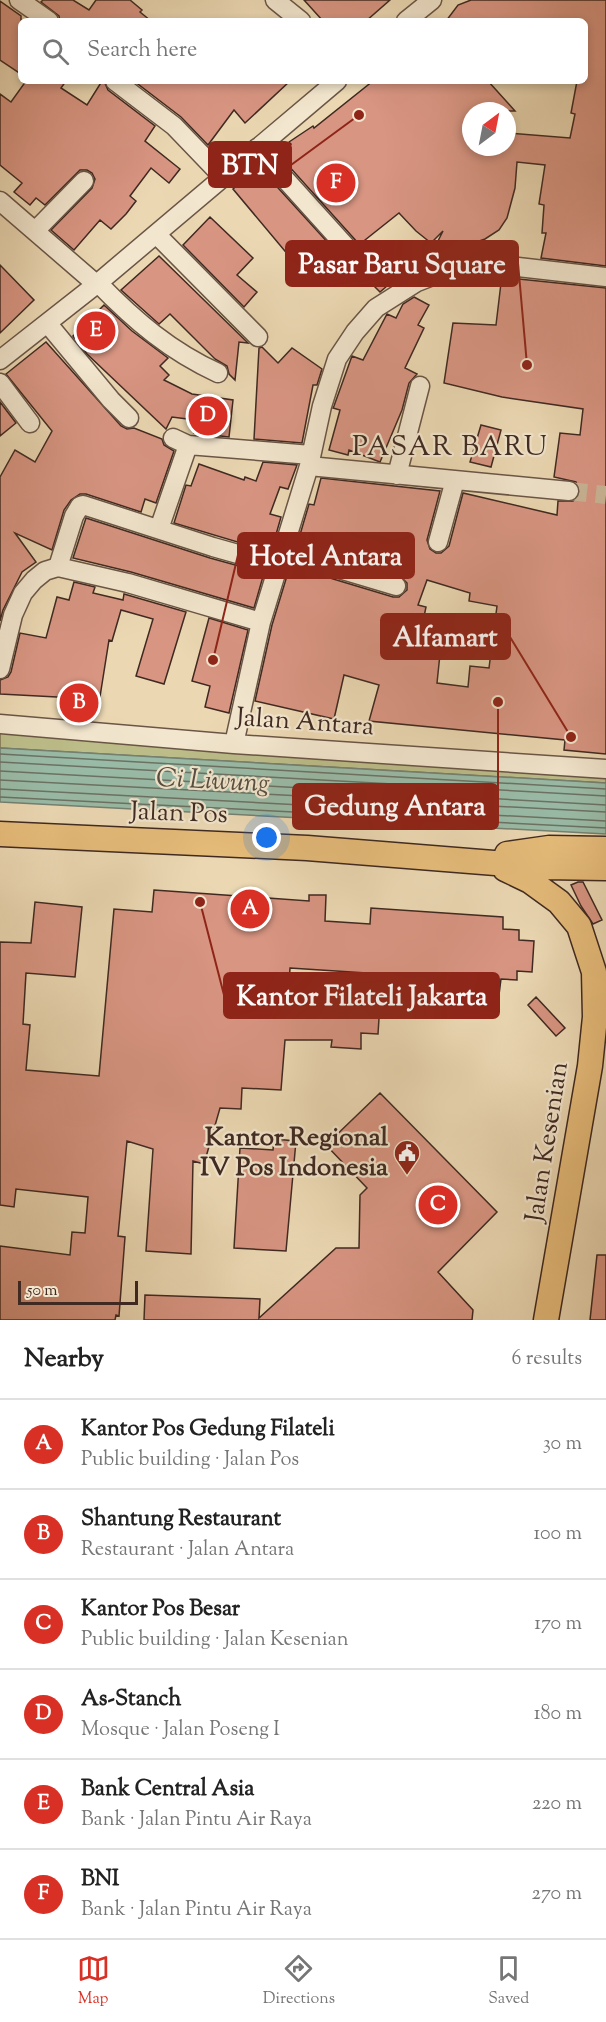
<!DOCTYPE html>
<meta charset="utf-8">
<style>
:root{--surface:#fff;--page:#f2f2f2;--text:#222;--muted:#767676;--line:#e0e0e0;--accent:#d93025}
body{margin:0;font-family:"Sorts Mill Goudy",serif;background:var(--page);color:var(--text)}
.compass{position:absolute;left:462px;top:102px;width:54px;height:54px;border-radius:50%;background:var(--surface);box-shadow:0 3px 9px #0003;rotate:32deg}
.scale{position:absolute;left:18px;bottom:15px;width:120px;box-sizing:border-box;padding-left:6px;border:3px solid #3f2921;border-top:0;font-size:16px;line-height:21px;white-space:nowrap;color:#3f2921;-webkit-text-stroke:4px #f2e6ce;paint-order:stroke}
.you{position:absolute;left:267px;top:838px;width:21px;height:21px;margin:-15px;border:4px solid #fff;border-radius:50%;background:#1a73e8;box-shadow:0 0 0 9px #1a73e833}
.badge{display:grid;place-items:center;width:39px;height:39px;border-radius:50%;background:var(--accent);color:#fff;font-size:20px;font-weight:700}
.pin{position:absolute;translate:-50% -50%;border:3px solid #fff;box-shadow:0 2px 6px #0006}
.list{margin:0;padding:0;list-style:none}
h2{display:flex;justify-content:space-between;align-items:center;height:78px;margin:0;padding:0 24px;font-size:26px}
h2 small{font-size:20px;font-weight:400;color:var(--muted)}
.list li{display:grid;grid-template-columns:39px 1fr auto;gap:18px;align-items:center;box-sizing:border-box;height:90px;padding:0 24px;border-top:2px solid var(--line)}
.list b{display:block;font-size:22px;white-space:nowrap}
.list p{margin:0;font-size:20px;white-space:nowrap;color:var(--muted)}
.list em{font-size:20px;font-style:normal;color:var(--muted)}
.icon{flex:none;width:33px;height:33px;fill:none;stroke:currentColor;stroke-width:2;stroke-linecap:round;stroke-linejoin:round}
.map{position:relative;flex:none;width:606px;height:1320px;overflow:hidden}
.search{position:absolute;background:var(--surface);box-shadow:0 3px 9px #0003;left:18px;right:18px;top:18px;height:66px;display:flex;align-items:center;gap:15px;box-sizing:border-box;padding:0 21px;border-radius:9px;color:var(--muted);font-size:22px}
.sheet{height:618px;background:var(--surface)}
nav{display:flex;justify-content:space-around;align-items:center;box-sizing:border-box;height:84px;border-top:2px solid var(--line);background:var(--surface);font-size:16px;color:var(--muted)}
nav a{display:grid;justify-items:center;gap:3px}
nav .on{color:var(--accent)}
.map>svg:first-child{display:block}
</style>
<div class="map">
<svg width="606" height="1320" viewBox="0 0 606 1320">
<rect width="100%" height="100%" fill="#ebd8b3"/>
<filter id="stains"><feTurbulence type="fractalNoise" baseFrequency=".00333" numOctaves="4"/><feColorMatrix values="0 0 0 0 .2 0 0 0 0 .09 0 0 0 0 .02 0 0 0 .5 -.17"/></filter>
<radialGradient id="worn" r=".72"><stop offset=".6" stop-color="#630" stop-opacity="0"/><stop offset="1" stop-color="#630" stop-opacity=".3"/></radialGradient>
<path fill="#bcbd89" stroke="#7e7355" stroke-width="1.5" d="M0,724L606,769V783L0,748Z"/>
<path fill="#99bba7" stroke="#758171" stroke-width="1.5" d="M0,748L606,783V834L0,802Z"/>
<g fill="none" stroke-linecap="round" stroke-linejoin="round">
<path stroke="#6c7264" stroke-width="1.5" d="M0,754L606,789
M0,762L606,796
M0,771L606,805
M0,780L606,812
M0,789L606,821
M0,797L606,828"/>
</g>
<path fill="#d89582" stroke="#3f2921" stroke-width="1.5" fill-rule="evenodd" d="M43,0H73L89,10L96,0H130L142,10L140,12L151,21H60L59,16L41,2Z
M304,0H390L366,21H323Z
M471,0H606V266L541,258L546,233H542L544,205L539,204L545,165L517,162L515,188L507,218L499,230L485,239L459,248H446L436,245L443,231L431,243L416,231L399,213L360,244L395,279L380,292L350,262L357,260L360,255L361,249L358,243L277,153L291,144L289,142L313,126L314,128L373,81H488L515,111H471V147H507V133L570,138L575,114L571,113L577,81H585V21H446L458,5Z
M0,1L21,16V74L0,60Z
M26,81H66L61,88L87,105L102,81H104L108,90L155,126L145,141L180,169L169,183L151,168L130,196L136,201L126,214L111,229L100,220L74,250L51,230L92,188L95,179L92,173L87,170H80L45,205L36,198L30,205L14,192L22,183L0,165V94L11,102Z
M134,81H290L245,123L234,110L208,145L181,117Z
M259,167L341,257L310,281L233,189Z
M210,217L253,258L237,275L257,292L244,307L183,245Z
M159,256L248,343L239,342L235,380L229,374L227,366L215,359L170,314L159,324L121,290Z
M0,265L34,300L0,333Z
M509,278L606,288V754L564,750L565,740L369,721L379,685L344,675L334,719L255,701L272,625L290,566L393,597H399L407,590V583L399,575L297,545L309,504L314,505L321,478L440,491L427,540L430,549L436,553H441L449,546L463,493L557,515L558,501H573L578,497L580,491L576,482L554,477L560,433L580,435L583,409L502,397L444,383L453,323L496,325L501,283L508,284ZM427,580L470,593L469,601L497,606L489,668L470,666L468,687L437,683L440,654L417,650L426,607L418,605Z
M414,297L429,305L418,325L424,328L405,368L417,374L409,383L402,410L380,462L349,450L348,455L329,450L340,410L333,408L334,406L352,356L363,360L387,314L396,318L403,304Z
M104,305L132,331L168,358L160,366L169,375L164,380L192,394L233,400L229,437L194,433L195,420L172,417L166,429L87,354L73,336Z
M46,342L121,426L127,429L134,428L162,439L164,445L174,451L156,503L145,499L141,512L86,494H80L71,500L64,510L52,550L15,533L36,562L22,572L3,610L0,621V477L15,450L35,462L52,431L6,374Z
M262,347L278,363L292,348L322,369L317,385H313L302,443L254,439L259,348Z
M0,402L16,423L0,436Z
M481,425L501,430L491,467L470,462Z
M263,462L297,465L288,489L280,487L270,514L281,517L271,552L174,523L186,485L191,486L199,464L244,480L245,477L256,481Z
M86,518L210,558L264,573L254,608L131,572L73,558Z
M74,582L95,587L93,593L123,600L124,594L186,612L164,684L136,676L153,619L121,610L112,641L109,640L99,703L57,697L0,694V680L8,677L11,672L20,633L46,638L57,597L69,600Z
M209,618L248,630L229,713L205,707L210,686L192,681Z
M578,882H583L602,920L593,924L581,906L571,885Z
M154,890L309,901V895H326L325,921L370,924L371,908L503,917V929L519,930V940L534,941L532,972L517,971V980L501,979L499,995L381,987L378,1034L361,1033V1049L331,1047L332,1040H285L281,1090L242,1088L241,1109L220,1108L204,1164L193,1161L191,1254L146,1251L153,1149L127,1141L118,1236L125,1237L119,1316L116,1315L115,1320H0V1246L70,1255L72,1232L85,1233L88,1197L16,1189L14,1207L0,1205V942L31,943L35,902L82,907L75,977L26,973L23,1024L30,1025L26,1070L99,1076L114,909L152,912ZM290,968L366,973L364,999L346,997L345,1004L317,1001V999H288Z
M536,997L565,1028L556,1036L528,1005Z
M380,1093L497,1212L438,1272L473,1310L472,1320H144L145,1295L260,1299L259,1318L336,1248H359L360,1195L367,1188L326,1145Z
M274,1139L296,1141L286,1251L234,1248L240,1148L273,1150Z
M597,1255H606V1320H590Z"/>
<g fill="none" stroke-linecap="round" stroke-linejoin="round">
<path stroke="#c9b596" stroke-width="18" stroke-dasharray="18 9" stroke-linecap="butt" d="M569,491L606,495"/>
<g stroke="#6a5546" stroke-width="21">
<path id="minor" d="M19,0L49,21
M275,0L301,21
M406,21L432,0
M115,81L174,126L223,177
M257,148L350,251
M0,201L96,284
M35,231L84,181
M156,234L258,337
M98,283C135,321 170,351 218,373
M48,324L111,400L129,418
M0,360L98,283L337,81
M0,383L30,423
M173,438L188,445L311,455
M309,466L569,491
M397,475L420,386
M159,529L188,445
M438,542L455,480
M282,552L396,586
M58,567L74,516L80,506L83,505L213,547L277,565
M0,669L13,615L23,593L34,580L45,571L58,567L128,583L261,622
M0,724L234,744L606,769
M234,744L261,622L309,466L322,406L337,359L355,332L376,308L417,282L440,273L471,266L518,267L606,277"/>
</g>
<g stroke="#3f2921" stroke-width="27">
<path id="major" d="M0,834L307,848L545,867L606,868
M507,854L549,848L606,849
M505,869L530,881L559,902L579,926L594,972L595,1017L590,1066L546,1320"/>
</g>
<use href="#minor" stroke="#f2e6ce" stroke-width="18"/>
<use href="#major" stroke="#e6bc7a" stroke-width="24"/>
</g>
<defs>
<g id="civic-pin" transform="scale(1.35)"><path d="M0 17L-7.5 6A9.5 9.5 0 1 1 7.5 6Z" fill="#8f2418" stroke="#f2e6ce"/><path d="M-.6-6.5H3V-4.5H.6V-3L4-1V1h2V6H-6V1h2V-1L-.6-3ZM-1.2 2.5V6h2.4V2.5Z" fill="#fff"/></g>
</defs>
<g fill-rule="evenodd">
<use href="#civic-pin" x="407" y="1153"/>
</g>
<g text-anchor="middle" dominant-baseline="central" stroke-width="4.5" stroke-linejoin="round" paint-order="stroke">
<g font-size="26" fill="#3f2921" stroke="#f2e6ce">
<text transform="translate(305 723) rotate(4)">Jalan Antara</text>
<text transform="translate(179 814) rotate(2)">Jalan Pos</text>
<text transform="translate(548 1142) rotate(-81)">Jalan Kesenian</text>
</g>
<g font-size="26" font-weight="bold" fill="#3f2921" stroke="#f2e6ce" text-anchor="end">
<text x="388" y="1138">Kantor Regional<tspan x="388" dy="30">IV Pos Indonesia</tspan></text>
</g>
<g font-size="27" font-style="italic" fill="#564e42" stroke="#f2e6ce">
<text transform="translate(213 782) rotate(3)">Ci Liwung</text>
</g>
<g font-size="28" letter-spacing="1.5" fill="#3f2921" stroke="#f2e6ce">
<text x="450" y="448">PASAR BARU</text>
</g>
</g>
<path fill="none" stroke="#8f2418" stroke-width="2" d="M359 115L291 165M527 365L518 263M213 660L238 555M571 737L510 637M498 702L498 806M200 902L224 995"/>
<g fill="#8f2418" stroke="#f2e6ce" stroke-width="2">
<circle cx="359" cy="115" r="6"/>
<circle cx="527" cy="365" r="6"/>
<circle cx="213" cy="660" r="6"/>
<circle cx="571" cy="737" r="6"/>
<circle cx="498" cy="702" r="6"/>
<circle cx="200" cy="902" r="6"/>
</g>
<g fill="#8f2418" stroke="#8f2418" stroke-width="2">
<rect x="209" y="142" width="82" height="45" rx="6"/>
<rect x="286" y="241" width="232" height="45" rx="6"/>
<rect x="238" y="533" width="176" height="45" rx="6"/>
<rect x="381" y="614" width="129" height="45" rx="6"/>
<rect x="293" y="784" width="205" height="45" rx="6"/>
<rect x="224" y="973" width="275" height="45" rx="6"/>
</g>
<g font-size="27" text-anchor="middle" font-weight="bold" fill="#fff">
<text x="250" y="174">BTN</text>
<text x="402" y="273">Pasar Baru Square</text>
<text x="326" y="565">Hotel Antara</text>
<text x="445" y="646">Alfamart</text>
<text x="395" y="815">Gedung Antara</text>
<text x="362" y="1005">Kantor Filateli Jakarta</text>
</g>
<rect width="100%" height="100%" filter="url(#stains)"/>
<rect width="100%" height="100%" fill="url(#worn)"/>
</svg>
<svg class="compass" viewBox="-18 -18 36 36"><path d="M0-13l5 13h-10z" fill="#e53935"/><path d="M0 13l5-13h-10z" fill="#767676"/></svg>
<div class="scale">50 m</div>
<div class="you"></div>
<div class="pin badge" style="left:250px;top:909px">A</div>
<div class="pin badge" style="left:79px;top:703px">B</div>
<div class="pin badge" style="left:438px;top:1205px">C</div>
<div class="pin badge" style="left:208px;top:416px">D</div>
<div class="pin badge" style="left:96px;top:331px">E</div>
<div class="pin badge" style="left:336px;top:183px">F</div>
<div class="search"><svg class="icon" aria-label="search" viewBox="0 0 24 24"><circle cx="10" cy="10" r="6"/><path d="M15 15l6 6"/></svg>Search here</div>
</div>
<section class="sheet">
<h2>Nearby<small>6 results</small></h2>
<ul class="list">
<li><span class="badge">A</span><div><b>Kantor Pos Gedung Filateli</b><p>Public building · Jalan Pos</p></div><em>30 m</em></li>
<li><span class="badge">B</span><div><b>Shantung Restaurant</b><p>Restaurant · Jalan Antara</p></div><em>100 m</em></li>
<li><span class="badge">C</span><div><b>Kantor Pos Besar</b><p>Public building · Jalan Kesenian</p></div><em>170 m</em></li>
<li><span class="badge">D</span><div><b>As-Stanch</b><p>Mosque · Jalan Poseng I</p></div><em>180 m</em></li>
<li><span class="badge">E</span><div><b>Bank Central Asia</b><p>Bank · Jalan Pintu Air Raya</p></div><em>220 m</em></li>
<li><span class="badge">F</span><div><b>BNI</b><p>Bank · Jalan Pintu Air Raya</p></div><em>270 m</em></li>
</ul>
</section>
<nav>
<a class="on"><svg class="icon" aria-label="map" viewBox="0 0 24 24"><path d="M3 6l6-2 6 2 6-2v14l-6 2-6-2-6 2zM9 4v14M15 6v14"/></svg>Map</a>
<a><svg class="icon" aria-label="directions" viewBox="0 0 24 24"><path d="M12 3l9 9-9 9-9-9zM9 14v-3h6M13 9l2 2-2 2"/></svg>Directions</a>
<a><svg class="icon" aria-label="saved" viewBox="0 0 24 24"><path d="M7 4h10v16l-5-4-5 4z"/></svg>Saved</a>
</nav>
